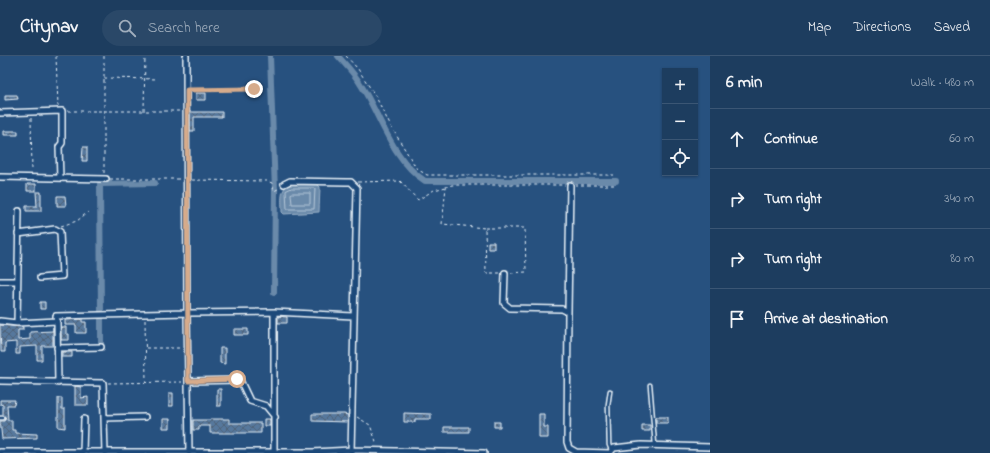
<!DOCTYPE html>
<meta charset="utf-8">
<style>
:root{--surface:#1d3d5f;--page:#2a4868;--text:#f1f3f6;--muted:#a0aebd;--line:#3b5674}
body{margin:0;font-family:"Indie Flower",sans-serif;background:var(--page);color:var(--text)}
.controls{position:absolute;right:12px;top:12px;display:grid;overflow:hidden;border-radius:0px;box-shadow:0 1px 3px #0004}
.controls button{width:36px;height:36px;display:grid;place-items:center;padding:0;border:0;border-bottom:1px solid var(--line);background:var(--surface);color:var(--text);font:20px sans-serif}
.stop{position:absolute;width:12px;height:12px;margin:-9px;border:3px solid #d6ab8b;border-radius:50%;background:#fff}
.stop.end{background:#d6ab8b;border-color:#fff;box-shadow:0 1px 4px #0008}
.list{margin:0;padding:0;list-style:none}
h2{display:flex;justify-content:space-between;align-items:center;height:52px;margin:0;padding:0 16px;font-size:17px}
h2 small{font-size:13px;font-weight:400;color:var(--muted)}
.list li{display:grid;grid-template-columns:26px 1fr auto;gap:12px;align-items:center;box-sizing:border-box;height:60px;padding:0 16px;border-top:1px solid var(--line)}
.list b{display:block;font-size:15px;white-space:nowrap}
.list em{font-size:13px;font-style:normal;color:var(--muted)}
.icon{flex:none;width:22px;height:22px;fill:none;stroke:currentColor;stroke-width:2;stroke-linecap:round;stroke-linejoin:round}
.map{position:relative;flex:none;width:710px;height:397px;overflow:hidden}
header{display:flex;align-items:center;gap:24px;box-sizing:border-box;height:56px;padding:0 20px;background:var(--surface);border-bottom:1px solid var(--line)}
header strong{font-size:19px}
nav{display:flex;gap:22px;margin-inline-start:auto;font-size:14px}
.search{width:280px;height:36px;background:var(--page);display:flex;align-items:center;gap:10px;box-sizing:border-box;padding:0 14px;border-radius:22px;color:var(--muted);font-size:15px}
main{display:flex}
aside{flex:1;background:var(--surface)}
.map>svg:first-child{display:block}
</style>
<header>
<strong>Citynav</strong>
<div class="search"><svg class="icon" aria-label="search" viewBox="0 0 24 24"><circle cx="10" cy="10" r="6"/><path d="M15 15l6 6"/></svg>Search here</div>
<nav><a>Map</a><a>Directions</a><a>Saved</a></nav>
</header>
<main>
<div class="map">
<svg width="710" height="397" viewBox="0 0 710 397">
<defs>
<pattern id="building-cross-hatch" width="8" height="8" patternUnits="userSpaceOnUse"><rect width="8" height="8" fill="#57789d"/><path d="M0 0l8 8M0 8l8-8" fill="none" stroke="#4f6278"/></pattern>
</defs>
<rect width="100%" height="100%" fill="#27517f"/>
<filter id="ink" filterUnits="userSpaceOnUse"><feTurbulence type="fractalNoise" baseFrequency=".025" numOctaves="2"/><feDisplacementMap in="SourceGraphic" scale="8" xChannelSelector="R" yChannelSelector="G"/><feConvolveMatrix kernelMatrix="1 2 1 2 8 2 1 2 1" color-interpolation-filters="sRGB"/></filter>
<g filter="url(#ink)">
<path fill="#6b8aaa" stroke="#9db3c9" d="M291,128H317L320,131L319,156L284,158L282,156C282,145 279,132 291,128Z"/>
<g fill="none" stroke-linecap="round" stroke-linejoin="round">
<path stroke="#b6c8d9" stroke-width="1" d="M292,132H315L314,153H287L286,135Z
M293,137H310V148H292L291,138Z"/>
<path stroke="#6b8aaa" stroke-width="6" d="M270,0L275,135L274,236
M338,0C346,9 355,18 361,29C380,59 393,105 425,125H616
M101,256L100,128L155,127
M101,262V289"/>
</g>
<path fill="url(#building-cross-hatch)" stroke="#e8f1f8" d="M196,37H206V44H196Z
M5,39H17L18,43L5,44Z
M190,56H222V61H194V75H190Z
M4,75H18V79H4Z
M83,91H87V105H82Z
M27,128H36V135H27Z
M36,136H41V155H26V150H37Z
M57,140H65L66,150H57Z
M488,186H494V193H488Z
M40,246H45V253H40Z
M278,260L287,261V267H278Z
M82,263V266H86V277H76V269H65V264Z
M0,269L23,271V274H18V284L30,283V276L53,275V271V290H42V304H37V290L20,291V298H16V286L5,287V296H1Z
M61,271H66V278H69V284H61Z
M234,273H248V279H234Z
M220,292H225V308L220,307Z
M62,296H72V301H62Z
M75,330L81,331V342L88,341V349H75Z
M217,333H221V350H217Z
M169,337H173V350H169Z
M58,342H62V353H65V372L58,371Z
M0,344H15L14,349H7L8,364H12V374H15V377L37,378V382L2,383L0,365H4L6,362L3,359V349L0,348Z
M404,357L431,358V363H415V366H404Z
M312,358H344L348,359V366L312,365Z
M539,358H544V371H548V382H539Z
M656,361H668V367H656Z
M163,363H170V372H163Z
M210,363H229V367H261V377H210V370H199V374H193V364H210Z
M264,363H270V370H264Z
M494,366H500V371H494Z
M642,369H650V375H642Z
M444,371H469V376H444Z"/>
<g fill="none" stroke-linecap="round" stroke-linejoin="round">
<g stroke="#e8f1f8" stroke-width="5.5">
<path id="service" d="M650,329L655,389
M610,335L608,349L609,389L611,394
M0,362H3"/>
</g>
<g stroke="#e8f1f8" stroke-width="8">
<path id="minor" d="M186,0L187,257L274,256L353,260
M0,57L62,55V87L59,91L60,122
M0,121L106,123
M284,128L290,125L346,126H351L357,132L351,396
M18,178L55,173L60,176L62,220L40,222
M505,217L504,247L510,252L562,253L568,256L567,386L569,392L576,396L610,397L614,392L641,389L710,391
M0,225H17
M274,256V397
M568,256L570,129
M0,265L17,267L57,265L56,260L187,257L189,397
M57,265L58,327
M17,267L19,155
M57,292L101,291
M0,325L103,327L105,397
M188,325L240,324L250,345L266,350L275,361
M104,362L145,361
M0,396H313L351,394L484,397
M83,396L84,363"/>
</g>
<path stroke="#e8f1f8" stroke-width="1" stroke-dasharray="3 3" stroke-linecap="butt" d="M56,0L58,50
M104,0V117
M346,0L358,13L376,41L390,69L417,113L427,119H614
M104,22L158,23
M191,34L254,33
M68,55H180
M144,55L145,0
M31,62L32,115
M110,123H181
M192,124L267,125L272,127L274,135L280,132
M358,126L400,125L418,144L434,134L446,131
M575,129H614
M61,170L77,165L88,156
M485,172H525L526,216L510,217
M500,217H486L485,172L442,168L446,131L452,129H565
M145,264L146,326
M146,292H181
M108,327L182,326
M357,361L370,369L377,388"/>
<use href="#service" stroke="#1f4a7a" stroke-width="2.5"/>
<use href="#minor" stroke="#1f4a7a" stroke-width="5"/>
</g>
</g>
<g fill="none" stroke-linecap="round" stroke-linejoin="round" filter="url(#ink)">
<path stroke="#d6ab8b" stroke-width="5" d="M237,323L188,325L187,34L254,33"/>
</g>
</svg>
<div class="controls">
<button>+</button>
<button>−</button>
<button><svg class="icon" aria-label="locate" viewBox="0 0 24 24"><circle cx="12" cy="12" r="6"/><path d="M12 2v4M12 18v4M2 12h4M18 12h4"/></svg></button>
</div>
<div class="stop" style="left:237px;top:323px"></div>
<div class="stop end" style="left:254px;top:33px"></div>
</div>
<aside>
<h2>6 min<small>Walk · 480 m</small></h2>
<ul class="list">
<li><svg class="icon" aria-label="ahead" viewBox="0 0 24 24"><path d="M12 20V5M6 11l6-6 6 6"/></svg><div><b>Continue</b></div><em>60 m</em></li>
<li><svg class="icon" aria-label="right" viewBox="0 0 24 24"><path d="M7 20v-9h11M14 6l5 5-5 5"/></svg><div><b>Turn right</b></div><em>340 m</em></li>
<li><svg class="icon" aria-label="right" viewBox="0 0 24 24"><path d="M7 20v-9h11M14 6l5 5-5 5"/></svg><div><b>Turn right</b></div><em>80 m</em></li>
<li><svg class="icon" aria-label="arrive" viewBox="0 0 24 24"><path d="M6 21V4h12l-3 4 3 4H6"/></svg><div><b>Arrive at destination</b></div></li>
</ul>
</aside>
</main>
